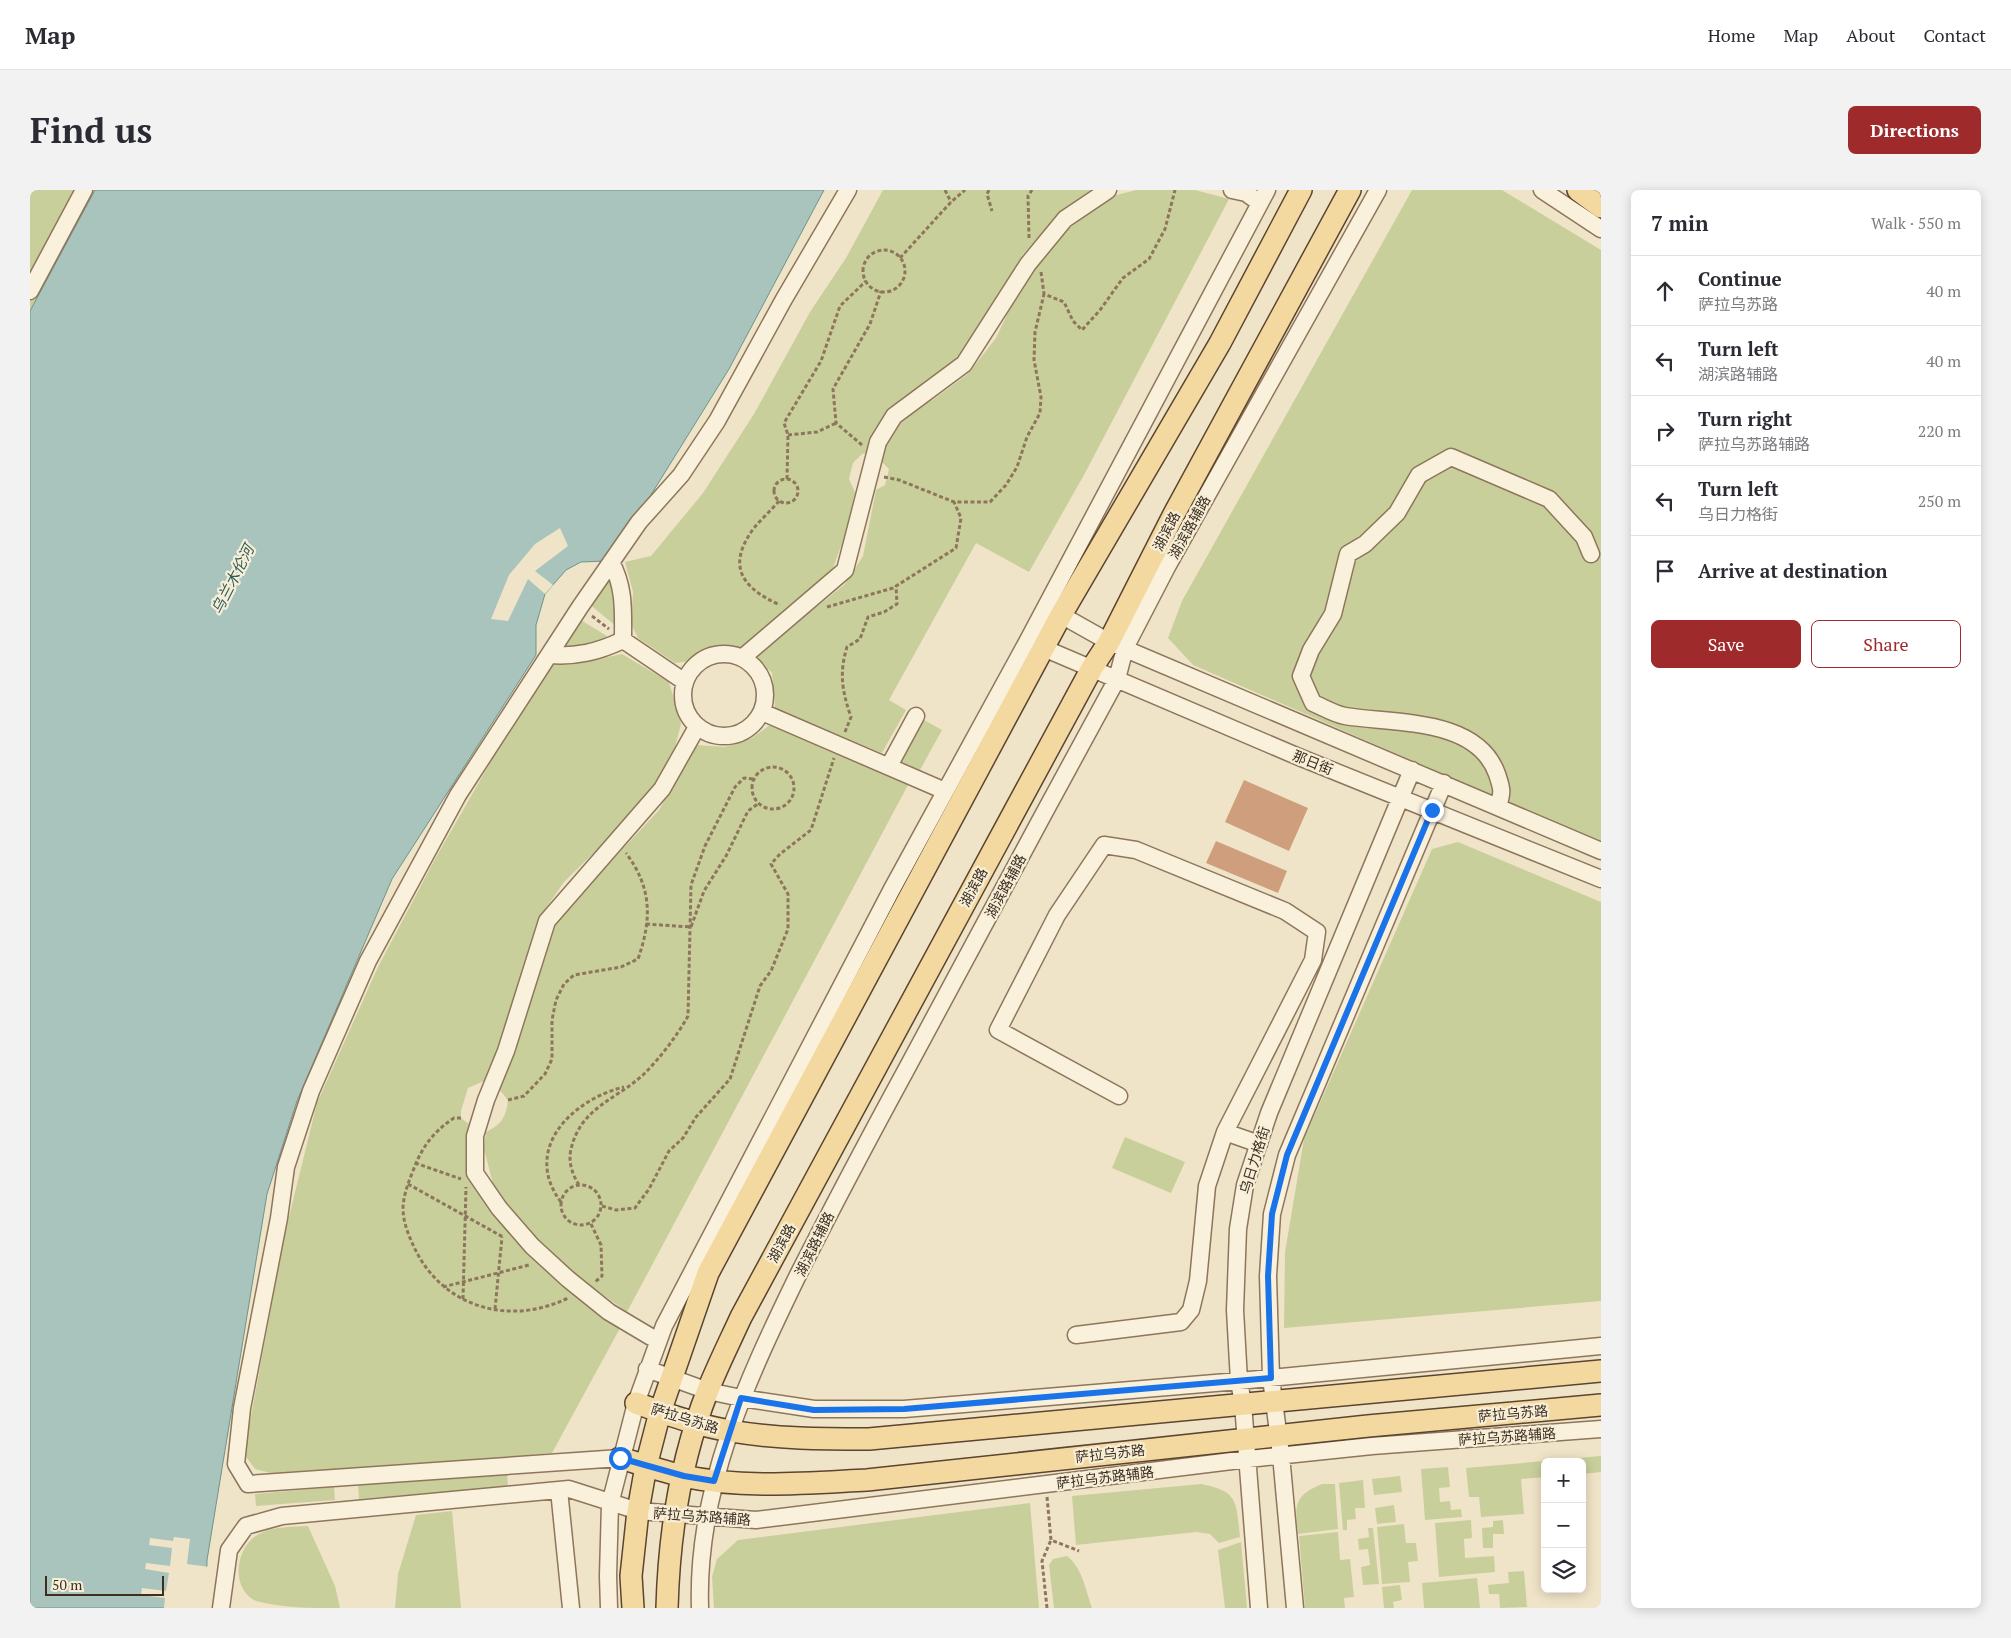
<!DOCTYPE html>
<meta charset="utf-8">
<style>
:root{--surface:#fff;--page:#f2f2f3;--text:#2b2b33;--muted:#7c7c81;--line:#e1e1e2;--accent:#9e2a2b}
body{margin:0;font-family:"PT Serif","Noto Sans SC",serif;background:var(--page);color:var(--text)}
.controls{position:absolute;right:15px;bottom:15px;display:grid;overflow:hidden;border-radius:8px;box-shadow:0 2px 12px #0003}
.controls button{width:45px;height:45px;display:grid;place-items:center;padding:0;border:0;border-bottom:1px solid var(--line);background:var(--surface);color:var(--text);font:25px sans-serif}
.scale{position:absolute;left:15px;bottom:12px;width:119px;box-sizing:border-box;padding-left:5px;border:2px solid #3d2e20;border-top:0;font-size:14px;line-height:18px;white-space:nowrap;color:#3d2e20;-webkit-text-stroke:4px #f7eed8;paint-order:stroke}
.stop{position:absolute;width:15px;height:15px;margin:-11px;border:4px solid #1a73e8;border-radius:50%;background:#fff}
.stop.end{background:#1a73e8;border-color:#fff;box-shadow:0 1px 5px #0008}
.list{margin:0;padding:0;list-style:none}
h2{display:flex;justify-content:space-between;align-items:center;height:65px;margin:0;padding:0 20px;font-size:21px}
h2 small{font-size:16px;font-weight:400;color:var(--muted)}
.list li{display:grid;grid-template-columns:32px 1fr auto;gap:15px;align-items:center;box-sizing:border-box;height:70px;padding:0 20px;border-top:1px solid var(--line)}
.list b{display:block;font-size:19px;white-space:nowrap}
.list p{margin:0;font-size:16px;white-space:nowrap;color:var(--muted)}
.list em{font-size:16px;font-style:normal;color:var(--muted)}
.actions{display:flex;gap:10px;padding:15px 20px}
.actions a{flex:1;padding:11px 0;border:1px solid var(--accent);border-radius:8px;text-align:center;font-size:18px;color:var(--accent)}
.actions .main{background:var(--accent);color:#fff}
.icon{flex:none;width:28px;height:28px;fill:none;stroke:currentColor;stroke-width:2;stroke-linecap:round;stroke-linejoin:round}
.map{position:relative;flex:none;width:1571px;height:1418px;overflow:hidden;border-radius:8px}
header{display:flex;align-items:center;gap:30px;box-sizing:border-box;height:70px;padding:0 25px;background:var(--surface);border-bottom:1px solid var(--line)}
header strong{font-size:24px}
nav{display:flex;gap:28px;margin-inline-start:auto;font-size:18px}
.intro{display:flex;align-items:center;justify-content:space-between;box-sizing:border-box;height:120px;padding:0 30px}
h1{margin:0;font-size:35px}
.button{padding:12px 22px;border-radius:8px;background:var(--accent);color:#fff;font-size:18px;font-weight:700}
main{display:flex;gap:30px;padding:0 30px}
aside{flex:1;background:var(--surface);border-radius:8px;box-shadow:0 2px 12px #0003}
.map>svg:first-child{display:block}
</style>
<header>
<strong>Map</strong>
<nav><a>Home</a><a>Map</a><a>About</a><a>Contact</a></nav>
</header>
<div class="intro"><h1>Find us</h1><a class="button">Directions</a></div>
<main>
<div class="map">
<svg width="1571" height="1418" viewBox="0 0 1571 1418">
<rect width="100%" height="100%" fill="#f0e4c8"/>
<path fill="#c9cf9b" d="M0,0H65L0,121Z
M853,0H1061L1036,18L993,64L953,135L932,166L860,218L837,263L832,264L823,273L819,289L825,302L814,348L803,378L746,429L708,459L700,456L678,458L661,471L645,473L608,448L601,434L603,402L595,372L621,366L673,303L724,224L780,122L816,68Z
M1106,0H1165L1199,9L1054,285L999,382L946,353L859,510L876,520L852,563L745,518L742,483L725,467L815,394L833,366L846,300L855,295L859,279L851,271L853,257L876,225L904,209L938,184L966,148L982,114L1003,79L1034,42L1083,6Z
M1382,0H1472L1571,60V653L1163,475L1138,448L1152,411Z
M581,382L586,397V436L559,414Z
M549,429L577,446L562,457L527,460Z
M592,464L639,492L651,534L645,557L621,601L582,645L534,692L509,728L463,874L454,891L438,898L431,921V928L439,934L437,981L452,1003L589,1135V1140L522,1263L252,1286L225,1279L214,1264L255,1043L287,913L348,777L405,669L516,475L548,473Z
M894,530L912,540L890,580L870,573Z
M740,535L878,595L597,1122L547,1086L517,1060L464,998L454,959L456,942C472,934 476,927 478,910L469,899L494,835L519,742L532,724L629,620L666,555L695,557L722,548Z
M1428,652L1571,712V1111L1254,1138L1255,1062L1274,949L1402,659Z
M1095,947L1155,972L1141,1003L1082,978Z
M1571,1266V1282L1552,1284V1272H1515V1287L1491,1289L1494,1324L1451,1327L1449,1307H1439L1436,1278Z
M1418,1277L1420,1297L1409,1298L1410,1312L1420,1311L1421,1320L1431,1319L1432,1327L1395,1330L1391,1279Z
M477,1282L478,1297L329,1309L328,1295Z
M1370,1286L1372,1302L1344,1305L1342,1289Z
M1333,1290L1335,1318H1325L1326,1329L1317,1330V1340H1313L1309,1293Z
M1171,1294C1209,1301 1206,1312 1210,1347L1189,1353L1180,1344L1166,1342L1046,1355L1042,1306Z
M1292,1294H1305L1308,1339L1268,1344C1265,1316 1263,1306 1292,1294Z
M304,1297L305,1310L226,1316L225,1304Z
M1000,1313L1009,1418H684L682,1387L687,1369L708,1350Z
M1364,1315L1366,1332L1347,1334L1345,1318Z
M422,1321L431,1418H365L368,1384L386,1325Z
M1441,1330L1442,1348L1434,1349L1435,1368L1464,1366L1465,1382L1409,1387L1405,1333Z
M1473,1330L1474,1344H1463V1358H1453L1452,1338L1463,1337V1331Z
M1374,1334L1376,1353H1386L1388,1371L1378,1372L1380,1392L1352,1394L1347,1337Z
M278,1336L305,1396L310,1418C282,1418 251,1418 226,1411C199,1398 206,1356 229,1344C243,1336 263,1337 278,1336Z
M1338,1338H1343L1349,1394L1333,1395L1331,1377L1340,1375L1338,1359L1329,1360L1328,1349L1339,1347Z
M1308,1342L1310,1370L1320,1369L1324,1407L1314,1408L1315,1418H1275L1269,1346Z
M1211,1352L1217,1418H1195L1188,1360Z
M1037,1366C1052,1377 1056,1401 1062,1418H1024L1019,1375L1023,1369Z
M1494,1381L1497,1417L1470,1418L1469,1404H1459L1458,1395L1479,1393L1478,1382Z
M1447,1388L1450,1418H1394L1392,1393Z
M1370,1395L1372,1410L1363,1412L1364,1418H1354L1352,1397Z"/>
<path fill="#a9c4bc" stroke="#6f938a" d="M65,0H794L699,179L606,329L576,371L551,372L536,380L515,404L506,435V465L362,689L267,911L237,1004L177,1370L176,1418H0V121Z"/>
<path fill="#f0e4c8" d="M530,338L538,356L505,381L523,395L515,404L498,389L478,431L461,429L479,385L505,354Z
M144,1347L160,1349L157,1374L180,1377L179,1418H134L135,1408L111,1405L112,1398L136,1401L139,1383L115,1379L116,1373L140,1376L142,1358L119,1355L120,1348L143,1351Z"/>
<path fill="#cf9f7d" d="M1214,590L1278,618L1259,661L1195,632Z
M1186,651L1257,681L1248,703L1176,673Z"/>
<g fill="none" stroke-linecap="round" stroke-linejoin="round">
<g stroke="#8d765c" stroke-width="19">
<path id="minor" d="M1202,0L1216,3L1230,13
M1512,0L1571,39
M0,101L54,0
M581,372C595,398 593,421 593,450L655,492
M1020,422L1031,425L1079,452L1571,661
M1004,454L1269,567L1571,689
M653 505a41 41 0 1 1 82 0a41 41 0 1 1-82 0Z
M519,465C546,467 568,462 593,450
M712,468L815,380L848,252L864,226L934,174L998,74L1035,29L1078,0
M732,522L915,601
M859,576L886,526
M1468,617C1473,601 1472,599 1467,584C1447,527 1363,534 1315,526C1304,524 1293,517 1283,513L1271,486L1281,460L1303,424L1318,364L1335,354L1367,323L1389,285L1421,267L1519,309L1554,347L1561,364
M1195,942L1229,954
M1046,1145L1151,1132L1161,1120L1168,1091L1177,996L1195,942L1283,770L1287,742L1255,721L1106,660L1074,655L1027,725L968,840L1089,906
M621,1147L579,1122L538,1089L502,1056L469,1018L445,983V946L456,910L476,861L517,731L632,599L667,537
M617,1179L678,1201L711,1208L784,1219H874L1209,1191L1571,1156
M590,1268L218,1294L206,1274L212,1218L249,1028L256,977L281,901L338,771L428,605L550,417L609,332L651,285L687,231L754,109L818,0
M529,1300L541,1418
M191,1418L199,1360L216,1336L252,1326L539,1299L608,1321L726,1330L1218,1269L1342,1256L1571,1239
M579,1418L578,1386L580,1314L606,1213L634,1136L862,699L997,452L1237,0
M670,1418C666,1299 717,1190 768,1085C803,1016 839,948 876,880C946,749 1016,619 1087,489L1095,458L1138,375L1348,0
M1229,1418L1213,1214L1209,1191L1205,1120L1208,1039L1215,995L1239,923L1382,580
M1265,1418L1251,1265L1241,1188L1238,1086L1242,1024L1257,965L1414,593"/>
</g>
<g stroke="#5b4430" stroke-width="24">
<path id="major" d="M1548,0L1571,17
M606,1213C637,1224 669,1236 701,1241C747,1249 793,1249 839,1249L1571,1181
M590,1268C611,1274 632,1281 653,1286C713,1299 777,1293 837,1290L1338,1236L1571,1215
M603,1418L601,1386L608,1321L616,1276L630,1222L678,1083L1031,425L1190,153L1271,0
M637,1418C639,1345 651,1268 678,1200C688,1175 700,1151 711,1127L1062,478L1079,452L1144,324L1320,0"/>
</g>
<path stroke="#8d765c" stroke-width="3" stroke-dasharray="4 2.5" stroke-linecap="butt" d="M915,0L921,12
M959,0L957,4L962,21
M999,48L998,6L1002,0
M833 81a21 21 0 1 1 42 0a21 21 0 1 1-42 0Z
M870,68L921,12L935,0
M1011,82L1014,104L1034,112L1043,131L1052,140L1070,120L1093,88L1119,69L1135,39L1145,0
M758,245L787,242L806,233
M832,255L806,233L803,199L840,134L851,101
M854,287L869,290L924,312H960L976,295L987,277L997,247L1010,223L1011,207L1004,170L1005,142L1014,104
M744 301a12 12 0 1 1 24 0a12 12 0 1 1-24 0Z
M757,289L758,245L754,233L791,171L810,116L836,91
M749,311C739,323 725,334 718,347C697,382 719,401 750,415
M797,417L863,398L926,358L931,328L924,312
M562,426L579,439
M815,542L821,527C812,501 809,483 817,457L830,449L838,427L854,422L867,414L866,396
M722 598a21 21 0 1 1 42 0a21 21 0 1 1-42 0Z
M616,734L661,737L674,701L696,666L718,621L729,613
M478,910L494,906L515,884L522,869V830L526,810L534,794L544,785L591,777L608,769C622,729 622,698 596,663
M431,928H424C404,941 391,958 383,981C378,993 374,1004 373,1017C373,1032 378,1044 384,1057C412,1117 479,1137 538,1108
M385,973L431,989
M378,994L473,1047
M531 1015a20 20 0 1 1 40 0a20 20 0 1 1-40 0Z
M549,995C542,984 538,971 541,959C551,917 586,910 614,884C630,868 647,846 658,826L661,695L675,656L705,597L714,588L724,589
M531,1012C491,959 543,909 594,897
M572,1016L586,1020L605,1018L619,999L639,961L653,948L666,927L700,889L730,796L741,781L758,739V704L741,674L750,664L781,640L804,568
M561,1034L571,1055L572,1086L565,1092
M413,1097L499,1075
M433,1109L436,997
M465,1119L472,1047
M1017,1307L1021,1350L1049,1361
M1017,1418L1012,1371L1021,1350"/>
<use href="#minor" stroke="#faf1dc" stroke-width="16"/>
<use href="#major" stroke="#f3d9a0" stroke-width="21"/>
</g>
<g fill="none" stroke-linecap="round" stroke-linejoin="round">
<path stroke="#1a73e8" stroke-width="6" d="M590,1268L654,1286L684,1291L711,1208L784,1220L874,1219L1241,1188L1238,1086L1242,1024L1257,965L1402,620"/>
</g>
<g text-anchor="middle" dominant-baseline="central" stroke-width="4.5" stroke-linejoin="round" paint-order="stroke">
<g font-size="14" fill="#3d2e20" stroke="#f7eed8">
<text transform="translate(1159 337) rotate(-61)">湖滨路辅路</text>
<text transform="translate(1136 341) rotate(-63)">湖滨路</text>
<text transform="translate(1283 572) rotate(22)">那日街</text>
<text transform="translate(975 696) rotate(-62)">湖滨路辅路</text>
<text transform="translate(943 697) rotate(-62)">湖滨路</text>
<text transform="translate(1224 970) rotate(-73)">乌日力格街</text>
<text transform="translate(751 1053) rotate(-62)">湖滨路</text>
<text transform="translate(784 1054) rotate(-64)">湖滨路辅路</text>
<text transform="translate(1483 1223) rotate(-5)">萨拉乌苏路</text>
<text transform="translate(655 1228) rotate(17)">萨拉乌苏路</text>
<text transform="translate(1477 1246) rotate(-4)">萨拉乌苏路辅路</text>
<text transform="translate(1080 1263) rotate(-6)">萨拉乌苏路</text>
<text transform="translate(1075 1287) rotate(-7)">萨拉乌苏路辅路</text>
<text transform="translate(672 1326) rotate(4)">萨拉乌苏路辅路</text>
</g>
<g font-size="15" font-style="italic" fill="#2f5d5a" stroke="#f7eed8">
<text transform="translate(202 389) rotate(-63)">乌兰木伦河</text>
</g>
</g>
</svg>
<div class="controls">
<button>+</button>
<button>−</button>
<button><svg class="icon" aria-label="layers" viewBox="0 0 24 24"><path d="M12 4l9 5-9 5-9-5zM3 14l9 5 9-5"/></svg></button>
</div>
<div class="scale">50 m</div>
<div class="stop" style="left:590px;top:1268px"></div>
<div class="stop end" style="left:1402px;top:620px"></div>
</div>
<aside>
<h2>7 min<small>Walk · 550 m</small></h2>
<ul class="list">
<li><svg class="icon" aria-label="ahead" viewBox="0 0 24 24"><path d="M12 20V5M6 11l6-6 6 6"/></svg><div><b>Continue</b><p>萨拉乌苏路</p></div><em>40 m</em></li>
<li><svg class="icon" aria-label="left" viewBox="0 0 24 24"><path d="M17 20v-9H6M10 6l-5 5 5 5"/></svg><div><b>Turn left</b><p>湖滨路辅路</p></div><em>40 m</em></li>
<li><svg class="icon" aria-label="right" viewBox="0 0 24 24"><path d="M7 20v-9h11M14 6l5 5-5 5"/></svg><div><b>Turn right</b><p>萨拉乌苏路辅路</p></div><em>220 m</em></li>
<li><svg class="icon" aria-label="left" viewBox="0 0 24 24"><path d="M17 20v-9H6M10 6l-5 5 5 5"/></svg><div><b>Turn left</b><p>乌日力格街</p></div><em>250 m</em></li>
<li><svg class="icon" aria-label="arrive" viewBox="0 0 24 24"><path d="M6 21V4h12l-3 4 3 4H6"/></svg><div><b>Arrive at destination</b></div></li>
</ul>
<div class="actions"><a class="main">Save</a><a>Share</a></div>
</aside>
</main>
